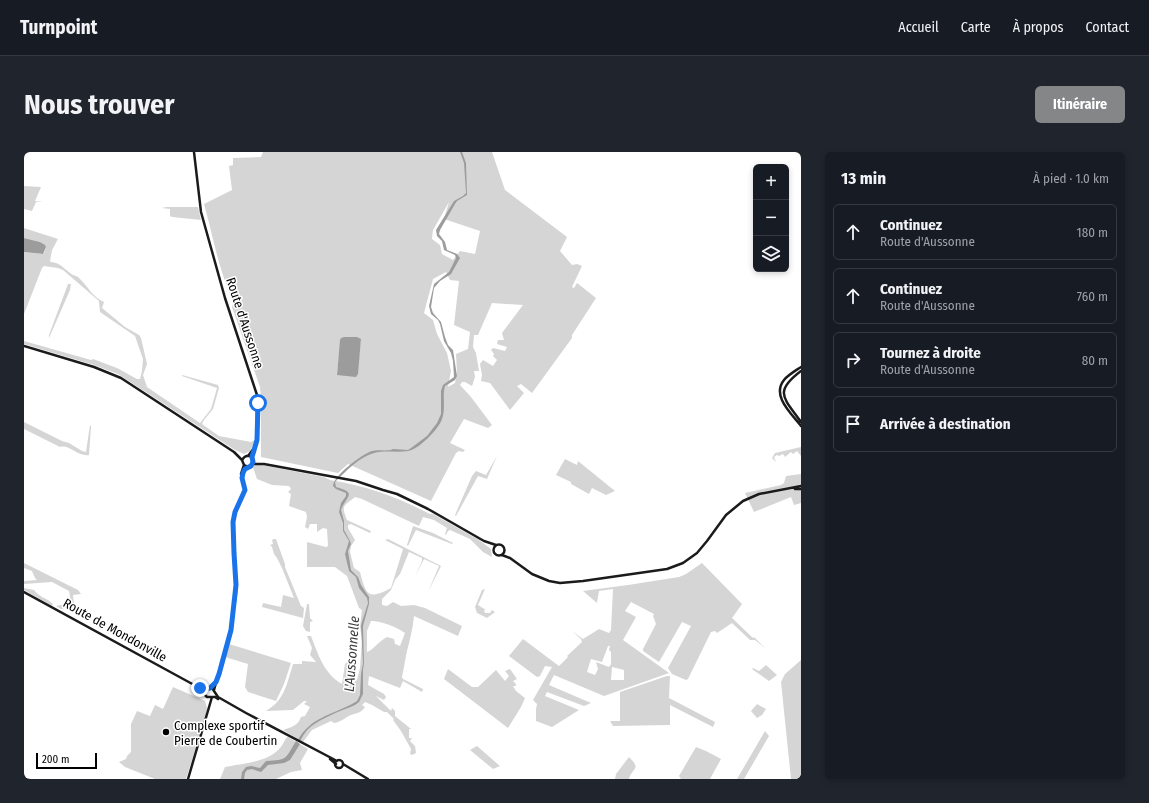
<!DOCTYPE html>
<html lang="fr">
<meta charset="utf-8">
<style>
:root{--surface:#171b24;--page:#20242c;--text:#f1f3f6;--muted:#9ea1a6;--line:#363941;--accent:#858687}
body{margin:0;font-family:"Fira Sans Condensed",sans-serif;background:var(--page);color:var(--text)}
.controls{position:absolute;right:12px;top:12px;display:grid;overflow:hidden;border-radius:6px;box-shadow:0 2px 6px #0003}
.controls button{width:36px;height:36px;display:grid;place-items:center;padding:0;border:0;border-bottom:1px solid var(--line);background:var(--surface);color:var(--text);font:20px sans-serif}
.scale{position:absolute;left:12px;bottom:10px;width:61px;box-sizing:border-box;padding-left:4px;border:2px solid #000;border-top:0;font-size:11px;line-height:14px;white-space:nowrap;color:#000;-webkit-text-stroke:3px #fff;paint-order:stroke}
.stop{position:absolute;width:12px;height:12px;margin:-9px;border:3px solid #1a73e8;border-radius:50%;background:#fff}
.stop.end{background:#1a73e8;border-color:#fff;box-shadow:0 1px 4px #0008}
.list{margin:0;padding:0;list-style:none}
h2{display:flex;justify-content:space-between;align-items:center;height:52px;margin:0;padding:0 16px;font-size:17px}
h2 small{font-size:13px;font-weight:400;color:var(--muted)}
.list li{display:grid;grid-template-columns:26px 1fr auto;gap:12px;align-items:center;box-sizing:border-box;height:56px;margin:0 8px 8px;padding:0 8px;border:1px solid var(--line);border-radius:6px}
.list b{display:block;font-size:15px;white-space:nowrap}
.list p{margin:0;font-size:13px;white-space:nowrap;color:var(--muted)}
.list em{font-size:13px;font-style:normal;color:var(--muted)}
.icon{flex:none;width:22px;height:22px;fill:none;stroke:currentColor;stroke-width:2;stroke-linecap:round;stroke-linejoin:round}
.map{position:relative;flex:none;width:777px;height:627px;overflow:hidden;border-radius:6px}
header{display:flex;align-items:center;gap:24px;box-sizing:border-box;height:56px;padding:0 20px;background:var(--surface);border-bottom:1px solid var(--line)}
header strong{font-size:19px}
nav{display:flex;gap:22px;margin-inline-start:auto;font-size:14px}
.intro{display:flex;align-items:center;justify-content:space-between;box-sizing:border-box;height:96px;padding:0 24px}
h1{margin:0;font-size:28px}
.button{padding:10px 18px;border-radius:6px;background:var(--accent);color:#fff;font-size:14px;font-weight:700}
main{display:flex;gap:24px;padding:0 24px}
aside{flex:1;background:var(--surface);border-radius:6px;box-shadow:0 2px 6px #0003}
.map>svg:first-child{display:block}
</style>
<header>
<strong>Turnpoint</strong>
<nav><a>Accueil</a><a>Carte</a><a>À propos</a><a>Contact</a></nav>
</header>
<div class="intro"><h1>Nous trouver</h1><a class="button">Itinéraire</a></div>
<main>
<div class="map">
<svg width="777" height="627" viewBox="0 0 777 627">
<rect width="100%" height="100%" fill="#fff"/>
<path fill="#d5d5d5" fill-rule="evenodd" d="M239,0H468L481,38L543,85L536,99L548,113L553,112L558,114L548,135L550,136L553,131L572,146L548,183V186L508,241L497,232L493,234L500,241L486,258L466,231L457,229L458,223L456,212L459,208L469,214L473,208L469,204L470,202L467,198L469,196L481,199L483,195L473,192L474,188H480L478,181L499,153L468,151L454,183H450L449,195L452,201L455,219H450L451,225L448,234L441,230H438L436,233L447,245L468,273L464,276L440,267L426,291L441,298L439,300L435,299L432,301L407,349L324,312L314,321L237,305V245L236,235L208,155L210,149C195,122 189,83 180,52L208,38L205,14L209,13V6L237,5ZM425,50L420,67L456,79L451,102L436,99L429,108L418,102L416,93L408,87L409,78ZM422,120L426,128L435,129L430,173L446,180L444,197L432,202L433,221L431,231L424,235L427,219L423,201L413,182L409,168L400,161L409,127ZM317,186L337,187L333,224L313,221Z
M0,34L17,35L11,49L19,50H12L8,59L0,57Z
M142,55H174L177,68L148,65L146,64V57L138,56Z
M0,76L34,87L28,98L26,109L27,110C36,110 42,119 49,123C51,124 54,124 55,126C63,133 69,146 80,150L78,156L101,175L115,183L117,186L123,212L119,223L123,235L176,271L187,257L193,236L158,224V223L194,233L195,236L189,257L180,268L178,272L195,284L227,290L232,287L226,299L220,302L211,298L94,222L70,213L0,192V189L67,208L69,207L93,216L113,227H116L118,219L119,207L111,184L76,160L75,149L39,118L34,116L20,114L18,116L0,162V100L18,102L20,101L22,95L16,90L0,86Z
M44,132H47L46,138L25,186V183Z
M0,270L38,289L45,291L58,299L62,300L66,273L67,274L65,303C54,305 45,292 36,295L0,277Z
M777,295V304L773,299L769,302L767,300L761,305L759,302L755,304L753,303L750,305L752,310L748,306L751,301Z
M473,304L463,327L454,324L432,364L431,363L448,324L452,319L462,323Z
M541,307L553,313L554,309L591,339L582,343L568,336L565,342L547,332V330L532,323Z
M231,313H238L300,325L306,328C343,334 373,345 406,362H409L455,388L467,397L468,405L459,400L446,387L426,378L424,379L422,383L421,382L423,376L410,368L399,365L395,374L338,347L331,345C319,355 317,353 323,368L347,379L346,381L327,372L324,373V376L331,388L327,394L326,400L330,416L336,420C342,442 343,449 367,436L379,397L361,388L364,387L417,414L404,440L415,414L400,407L391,425L398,409V406L385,400L376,422L371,428L367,438L358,447V453L363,454L369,450L377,454L390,453L401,456L438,474L434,484L390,464C389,476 386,487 383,499C381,508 380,516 378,525L379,527L399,537L398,540L379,529L376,536L345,524L344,533L360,542L362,545L360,548L352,544L367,559L368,556L371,559V564L387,577H385V586H388L386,589L391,594L392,601L388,603L386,602L387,597L377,579L369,568L370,567L363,560H360L348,553L341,550L338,553L341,555C337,561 333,561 327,563C321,565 318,570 310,571L307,569L288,578L279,590L259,578C267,575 274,574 277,565L281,564L286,555L280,552L283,549H280L269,558L242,559C261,548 263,531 269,512H278V509L292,510L286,503L288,496L283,484H287C294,502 300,522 318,532L321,512L326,508L330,511L326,524V529L329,531L333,528L336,516L338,488L336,474L338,458L335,456L323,424L311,415H283V390L302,395L304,394L303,377L299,376L293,380V372H286L284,377L281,375L283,365L282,360L265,354L267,342L264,340L267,337L265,334L248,333L233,327L229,315ZM347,469C358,469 372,475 381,481L376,494L371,492L370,487L363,485C355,489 349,498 343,500V479Z
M777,322V351L770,353L767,345L730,360L721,341L757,333L760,331L762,324Z
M389,374L409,381L429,391L428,392L392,378L384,394L383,393Z
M250,387H252L261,412V415L277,454L280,456L279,466L238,455L239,451L257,455L259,443L270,446L258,416L253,406L250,402L248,395L246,393L249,392L248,388Z
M0,411L54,438L57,442L49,443L50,454L37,457L32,454L36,453H44L47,450L45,439L28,430L0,432V429L13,428L11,426L8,419L0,416Z
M678,411L718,452L708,466L729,486L730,485L742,497L731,488H726L708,471L693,481L691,479L687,480L664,527L662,528L648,522L644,516L667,474L658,470L635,510L619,499V497L632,472L629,464L630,462L607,450L601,459L612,465L599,488L645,521L580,544L530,523L525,533L567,551L560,554L523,540L521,544L555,558L528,575L512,569V557L513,552L509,548L528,515L521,514L516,524L513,525L485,504L499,487L535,514L544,505L543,504L558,490L557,487L548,479L559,487L575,477L585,481L587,478L589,437L575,439L573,451L559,439L604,433L655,425L662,422ZM584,494H586L585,498L587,500V512L585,515L572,510L574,517L571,523L563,520L567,507L578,510ZM588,515L600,518V528H587Z
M0,436L10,438C15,445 23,446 29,452L28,454L0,438Z
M461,437L454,453L462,458H460L461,461H466L468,458L471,460L463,466L453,461L451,455L458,438Z
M283,452H285L286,466L289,469L286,470V480L282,479L279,474Z
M205,492L267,511L260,532L252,549L224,540L221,535L224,512L201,505Z
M777,508V627H767L757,530L761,522Z
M742,513L753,523L745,529L728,517L729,516L735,519Z
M424,517L448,535H454L472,518L481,529L485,524L481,519L486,517L493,527L489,529L492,532V534H489L492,539L501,546L497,555L484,576L420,527Z
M643,524H646L645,546L691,570L689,575L646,553V573L589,574L586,569H596V540Z
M149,535L181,549L183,556L182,563L162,627H131L101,615L95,610L102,607L103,604L107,600V572L113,559L126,564L131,553L139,557Z
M733,552L742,557L738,563L733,566L727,559Z
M741,579L745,584L720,627H713Z
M264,585L284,597L276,611L278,618L267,620L252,627H196L201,615C216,612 242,610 253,599C257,596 260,590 262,586Z
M453,594L476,614L469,617L446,598Z
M672,595L682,599L697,607L686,627H657L655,624Z
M605,605C618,618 608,615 605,627H591L592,622Z"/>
<path fill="#9c9c9c" d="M436,0H438L442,11L443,43L433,49L431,52L416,78L415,82L421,90L423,98L433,102L436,106L427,122L416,129L410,136L407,155L409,161L417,170L421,185L424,193L429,198L433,224L431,228L421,234C418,244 422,256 418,267C415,277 394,298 384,299C373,301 361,298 350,301C335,305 322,319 311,330L312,335C334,341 322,344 317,358L320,369V378L326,389L327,392L324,399L327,418L334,425L337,433L345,445V452L339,474L340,511L339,518V542L335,550L331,553C317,559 290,568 281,581C279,583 278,586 276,589L274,588C286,566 307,563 328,552L333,549L336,543L337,522L339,511L337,473L344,451L343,446L335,436L332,425L325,419L321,402L325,389L319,379V371L315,360L317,351L322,344V341L312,337L309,334C309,324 338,302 348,299C354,297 363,300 369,297L384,298L387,296L403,284L413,271L417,262V239L419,233L430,225L429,209L427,201L420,189L416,172L414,168L407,162L405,154L410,132L425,120L432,106L431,103L420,98L418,89L413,84L412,78L430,49L439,44L442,41L440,11Z
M0,86L16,90L21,93L22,95L19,102L0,100Z
M320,185H333L337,187L334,222L332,225L313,223L316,188L317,186Z
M272,589L276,592L266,608L260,611L244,613L237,620L228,617L223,618L221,621L220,627H217L218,620L222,615L227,614L236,616L242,609C264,608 261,607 272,589Z"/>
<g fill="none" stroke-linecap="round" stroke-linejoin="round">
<path stroke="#1b1b1b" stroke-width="2.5" d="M170,0L177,60L201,146L233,243V288L228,305
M0,194L70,215L97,226L210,300L218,308L220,313
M777,215C771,219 764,223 760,228C747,244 768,262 777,274
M777,219C749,240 760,246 777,270
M224,304L230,296
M218,308C221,303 226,302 229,307C230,313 225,316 220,313
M229,312H240L332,329L359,338L373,342L404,357L460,389L472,393
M771,337H777
M469.5 398a5.5 5.5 0 1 1 11 0a5.5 5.5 0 1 1-11 0Z
M478,403L486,406L508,422L525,429L536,431L559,429L643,417L659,411L673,401L683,389L702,363L719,349L735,342L777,334
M0,440L172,534L180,537L188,536L194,545L222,561
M174,536L183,545H191L194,547
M190,538L207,478L212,441L209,370L213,355L221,338L217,322L220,313
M222,561L313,609
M306,607L312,612
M311 612a4 4 0 1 1 8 0a4 4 0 1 1-8 0Z
M319,612L344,627
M164,627L188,545"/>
</g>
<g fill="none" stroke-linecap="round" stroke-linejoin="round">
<path stroke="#1a73e8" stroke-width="5" d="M176,536L180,537L186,536L192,530L195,522L207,478L212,433L210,401L209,370L211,360L221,338L218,326L219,321L221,317L227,314L229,310L228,305L233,288L234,251"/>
</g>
<circle fill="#000" stroke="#fff" stroke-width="1.5" cx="142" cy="580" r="4"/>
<g text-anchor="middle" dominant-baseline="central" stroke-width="3" stroke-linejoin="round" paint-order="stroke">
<g font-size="13" fill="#000" stroke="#fff">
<text transform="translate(221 171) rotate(72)">Route d'Aussonne</text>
<text transform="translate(91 478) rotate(29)">Route de Mondonville</text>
</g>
<g font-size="13" fill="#000" stroke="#fff" text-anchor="start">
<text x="150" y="573">Complexe sportif<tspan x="150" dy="15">Pierre de Coubertin</tspan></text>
</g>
<g font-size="14" font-style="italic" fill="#3d3d3d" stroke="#fff">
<text transform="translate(328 502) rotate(-86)">L'Aussonnelle</text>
</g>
</g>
</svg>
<div class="controls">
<button>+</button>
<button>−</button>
<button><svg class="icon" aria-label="layers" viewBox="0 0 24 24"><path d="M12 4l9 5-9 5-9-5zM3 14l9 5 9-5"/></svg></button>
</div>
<div class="scale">200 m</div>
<div class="stop" style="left:234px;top:251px"></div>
<div class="stop end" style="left:176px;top:536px"></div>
</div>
<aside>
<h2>13 min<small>À pied · 1.0 km</small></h2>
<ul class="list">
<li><svg class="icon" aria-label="ahead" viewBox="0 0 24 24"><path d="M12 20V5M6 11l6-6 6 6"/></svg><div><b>Continuez</b><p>Route d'Aussonne</p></div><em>180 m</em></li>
<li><svg class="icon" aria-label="ahead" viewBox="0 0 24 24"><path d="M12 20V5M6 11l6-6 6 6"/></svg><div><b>Continuez</b><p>Route d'Aussonne</p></div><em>760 m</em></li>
<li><svg class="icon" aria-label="right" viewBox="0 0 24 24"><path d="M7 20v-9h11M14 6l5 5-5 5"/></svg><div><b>Tournez à droite</b><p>Route d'Aussonne</p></div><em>80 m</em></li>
<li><svg class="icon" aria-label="arrive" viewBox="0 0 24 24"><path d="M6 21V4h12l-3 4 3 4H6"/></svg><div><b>Arrivée à destination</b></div></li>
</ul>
</aside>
</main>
